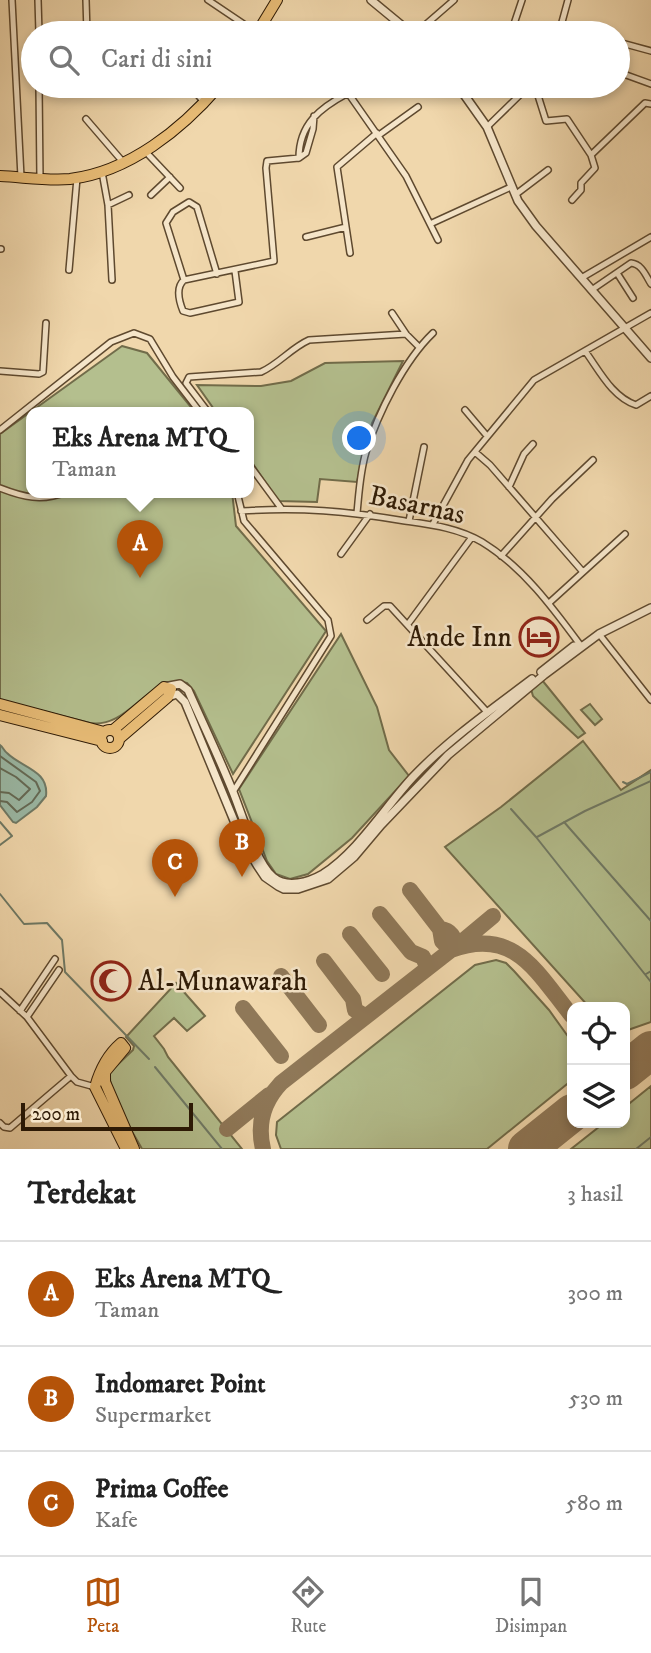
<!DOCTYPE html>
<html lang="id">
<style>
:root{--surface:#fff;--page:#f2f2f2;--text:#222;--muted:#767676;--line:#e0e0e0;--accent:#b45309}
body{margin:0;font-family:"IM FELL DW Pica",serif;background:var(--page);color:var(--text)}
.controls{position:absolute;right:21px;bottom:21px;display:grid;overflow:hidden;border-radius:14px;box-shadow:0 4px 10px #0003}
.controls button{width:63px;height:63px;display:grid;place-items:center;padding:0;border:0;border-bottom:2px solid var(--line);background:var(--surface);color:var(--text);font:35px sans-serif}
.scale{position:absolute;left:21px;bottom:18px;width:172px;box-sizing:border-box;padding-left:7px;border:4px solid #2e1a05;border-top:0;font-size:19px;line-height:24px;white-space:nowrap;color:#2e1a05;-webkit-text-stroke:5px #f5e5c9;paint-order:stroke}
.you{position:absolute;left:360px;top:439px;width:24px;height:24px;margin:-18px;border:5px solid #fff;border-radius:50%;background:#1a73e8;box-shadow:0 0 0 10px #1a73e833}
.badge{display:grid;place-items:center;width:46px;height:46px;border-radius:50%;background:var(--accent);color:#fff;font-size:23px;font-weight:700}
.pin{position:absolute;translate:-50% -58px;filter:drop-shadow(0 2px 4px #0008)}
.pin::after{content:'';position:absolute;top:37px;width:24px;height:21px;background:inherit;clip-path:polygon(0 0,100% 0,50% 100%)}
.popup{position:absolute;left:26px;top:407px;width:228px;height:91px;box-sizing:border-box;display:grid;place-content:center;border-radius:14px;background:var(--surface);filter:drop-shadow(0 2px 5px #0005);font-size:23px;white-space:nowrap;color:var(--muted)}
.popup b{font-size:26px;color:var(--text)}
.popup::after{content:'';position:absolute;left:50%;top:100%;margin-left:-14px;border:14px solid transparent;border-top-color:var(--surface)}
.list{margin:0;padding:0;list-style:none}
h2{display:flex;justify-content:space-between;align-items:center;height:91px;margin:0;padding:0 28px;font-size:30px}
h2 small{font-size:23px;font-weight:400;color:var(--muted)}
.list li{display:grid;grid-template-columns:46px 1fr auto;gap:21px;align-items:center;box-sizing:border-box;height:105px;padding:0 28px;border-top:2px solid var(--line)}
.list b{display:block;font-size:26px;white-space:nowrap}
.list p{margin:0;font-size:23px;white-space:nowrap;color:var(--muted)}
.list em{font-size:23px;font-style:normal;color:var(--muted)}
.icon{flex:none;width:38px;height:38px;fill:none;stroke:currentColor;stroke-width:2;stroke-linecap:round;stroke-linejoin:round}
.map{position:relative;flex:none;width:651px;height:1149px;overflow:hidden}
.search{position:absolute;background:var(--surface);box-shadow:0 4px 10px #0003;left:21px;right:21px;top:21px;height:77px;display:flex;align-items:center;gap:18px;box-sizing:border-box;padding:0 24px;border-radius:38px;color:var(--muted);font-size:26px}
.sheet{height:406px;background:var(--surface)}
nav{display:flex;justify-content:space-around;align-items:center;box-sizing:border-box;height:98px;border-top:2px solid var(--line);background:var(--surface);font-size:19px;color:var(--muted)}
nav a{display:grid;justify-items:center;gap:4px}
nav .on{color:var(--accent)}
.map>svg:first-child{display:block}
</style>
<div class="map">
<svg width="651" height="1149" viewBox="0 0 651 1149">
<rect width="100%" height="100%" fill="#f0d7ac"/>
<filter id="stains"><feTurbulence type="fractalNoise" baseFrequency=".00286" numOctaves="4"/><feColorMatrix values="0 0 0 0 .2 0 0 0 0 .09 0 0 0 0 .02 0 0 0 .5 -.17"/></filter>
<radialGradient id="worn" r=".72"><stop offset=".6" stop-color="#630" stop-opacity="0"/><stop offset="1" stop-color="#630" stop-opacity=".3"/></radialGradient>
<path fill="#b4bf8e" stroke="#716c4a" stroke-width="2" d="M122,346L147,353L195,412H32V492H232L236,526L326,631L233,774L194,691L187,683C148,673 130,729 90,723L0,700V434Z
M403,361L372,423L357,482L320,479L317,502L278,501L249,458L248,412H216L197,385L261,386L291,381L325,363Z
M341,634L377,707L389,750L409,776L352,838L308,874L290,879L276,874L267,861L239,789Z
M542,680L585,733L578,738L533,696L531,689Z
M590,704L602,719L595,725L581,710Z
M583,741L621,790L651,770V1022L625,1031V1007H589L445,847L501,807Z
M496,960L506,963L514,971L549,1010L572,1042V1080L487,1149H281L276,1135L277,1122L475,965Z
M176,983L205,1016L187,1031L174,1018L154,1036L164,1049L168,1057L242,1149H142C130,1126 108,1099 110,1072L133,1050L134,1046L126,1037Z
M651,1086V1149H571L604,1123H625V1107Z"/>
<path fill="#9bbaa7" stroke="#6f7a66" stroke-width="2" d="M0,745C3,747 4,751 7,753C22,768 49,770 46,796L37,807L16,823L13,822L0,805Z"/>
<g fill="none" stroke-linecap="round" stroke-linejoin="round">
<path stroke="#646a56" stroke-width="2" d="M0,756L36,782L40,791L32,802L17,812L7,802L0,801
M0,768L16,777L30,789L19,800L9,793L0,792"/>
<path stroke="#6f7a66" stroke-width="2" d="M623,782L627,784L651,772
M511,809L536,837L651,982
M0,822L12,836L0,845
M564,822L651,921
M537,837L585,811L651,781
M0,894L24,924L47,923L62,940L65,972L149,1059
M646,974L651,971
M155,1067L222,1149
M636,1149L651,1137"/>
<path stroke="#8f7858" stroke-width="16" d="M410,890L440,929
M380,914L411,952L423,957L427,967
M350,934L382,974
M457,948C454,938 452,930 440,929L442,941L451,950L457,946L493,916
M324,961L353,999L355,1010L365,1016
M281,976L319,1025
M243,1008L281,1056
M625,1061H637
M227,1129L269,1095
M263,1149C257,1124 263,1102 281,1083L451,950C515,926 537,973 572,1016"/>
<path stroke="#8f7858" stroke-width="38" d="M625,1071L651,1050
M527,1149L572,1113"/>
<g stroke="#5e492f" stroke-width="8">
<path id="minor" d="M12,0L21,177
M38,0L39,33
M86,0L87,33
M208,0L257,33
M128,25L129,33
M562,26L586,33
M416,33L454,0
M511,33L522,0
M559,33L568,0
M618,42L651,51
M618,72L651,84
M39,86L40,179
M190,86L205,103
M357,86L348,93L406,176L438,240
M535,86L546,121L567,119L591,155L645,103L651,104
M86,119L123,162
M487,127L529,86
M379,135L418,107
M144,150L180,188
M299,158L306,153L313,129L314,116
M102,172L108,205L112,280
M151,195L170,177
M515,195L548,170
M572,200L581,190V183L595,168L591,155
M108,205L129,195
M430,224L511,187
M306,237L346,227
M0,249H1
M350,253L337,167L377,133
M69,270L77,178
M235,271L239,302L190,313L183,311C179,301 176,287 184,280L274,261L266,168L267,161L299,158C299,124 320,108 348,93
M617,273L633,298
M583,277L651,237
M184,280L166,223L173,212L189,202L197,207L217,274
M593,289L631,263C642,264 646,276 651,284
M392,313L406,334L419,347
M585,351C599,370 612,397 636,405L651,396
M0,371L39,374L43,372L46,323
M465,410L487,436
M208,412L186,383L189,377L261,372C279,364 291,348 309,340L406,334
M0,430L111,342L134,333L150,339L173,377L200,412
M475,452L490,465L583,572
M248,463L281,508
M509,487L524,454L533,444
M0,488C23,497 42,502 66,492
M241,511C301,507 346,511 405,521C433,525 458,528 482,542C523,567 553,608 581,646
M357,513C359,493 360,472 366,452C378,413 404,361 433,333
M409,521L424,447
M433,524L468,460L534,380L651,313
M341,554L370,514
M501,556L552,499L593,460
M549,603L625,534
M367,620L384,606H390L488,713
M408,624L472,537
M599,634L651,700
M233,792L331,636L328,620L244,521L237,492
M0,992L27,1017L71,1076L77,1082L95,1087
M20,1011L55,959
M27,1017L59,970
M0,1123L4,1127L10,1128L71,1076"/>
</g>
<g stroke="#5e492f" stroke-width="10">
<path id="tertiary" d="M371,0L411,33
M458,86L487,127L518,201L536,226L651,358
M541,672L574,646H581
M164,687L180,684L188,690C203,724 219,757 233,792C242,814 256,863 273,877C287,889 309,882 323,874C358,852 385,807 413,777C448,740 491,710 532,679
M168,697L177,694L185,702L242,840L257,865L265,877L278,886L284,889H298L328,879L354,857L381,825L448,755L544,675L599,634L651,608"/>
</g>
<g stroke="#2e1a05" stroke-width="12">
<path id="trunk" d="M257,33L277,0
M0,176C23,177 47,181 70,179C129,172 182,129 219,86
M0,704L104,732
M0,715L102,741
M113,730L164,687L171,689L168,697L119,739
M101 739a9 9 0 1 1 18 0a9 9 0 1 1-18 0Z
M126,1149L95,1087C100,1069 107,1055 121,1043L125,1048L105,1072V1082L134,1149"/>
</g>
<use href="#minor" stroke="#f5e5c9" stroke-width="5"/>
<use href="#tertiary" stroke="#f5e5c9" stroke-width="7"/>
<use href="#trunk" stroke="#e8bc76" stroke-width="10"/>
</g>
<defs>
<g id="hotel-ring" transform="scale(2.0125)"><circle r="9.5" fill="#f5e5c9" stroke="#8f2418" stroke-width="1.5"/><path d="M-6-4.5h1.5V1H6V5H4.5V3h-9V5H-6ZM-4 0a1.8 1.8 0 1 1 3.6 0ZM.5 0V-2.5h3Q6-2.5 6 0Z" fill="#8f2418"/></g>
<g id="mosque-ring" transform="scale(2.0125)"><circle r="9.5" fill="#f5e5c9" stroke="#8f2418" stroke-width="1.5"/><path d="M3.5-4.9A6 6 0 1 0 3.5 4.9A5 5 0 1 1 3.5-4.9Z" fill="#8f2418"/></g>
</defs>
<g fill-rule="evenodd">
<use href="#hotel-ring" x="539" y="637"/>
<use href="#mosque-ring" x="111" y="981"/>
</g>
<g text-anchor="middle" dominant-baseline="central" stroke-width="5" stroke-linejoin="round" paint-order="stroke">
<g font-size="28" fill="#2e1a05" stroke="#f5e5c9">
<text transform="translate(417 505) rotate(12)">Basarnas</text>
</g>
<g font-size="28" fill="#2e1a05" stroke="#f5e5c9" text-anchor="end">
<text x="512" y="637">Ande Inn</text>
<text x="138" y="981" text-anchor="start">Al-Munawarah</text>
</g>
</g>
<rect width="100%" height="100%" filter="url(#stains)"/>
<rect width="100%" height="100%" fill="url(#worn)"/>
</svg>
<div class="controls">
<button><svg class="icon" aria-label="locate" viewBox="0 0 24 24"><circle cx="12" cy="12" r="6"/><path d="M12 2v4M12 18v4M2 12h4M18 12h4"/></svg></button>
<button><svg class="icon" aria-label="layers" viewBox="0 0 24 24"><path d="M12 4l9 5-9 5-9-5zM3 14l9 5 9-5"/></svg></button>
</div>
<div class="scale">200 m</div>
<div class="you"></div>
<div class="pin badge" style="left:140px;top:578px">A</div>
<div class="popup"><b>Eks Arena MTQ</b>Taman</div>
<div class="pin badge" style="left:242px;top:877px">B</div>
<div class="pin badge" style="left:175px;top:897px">C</div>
<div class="search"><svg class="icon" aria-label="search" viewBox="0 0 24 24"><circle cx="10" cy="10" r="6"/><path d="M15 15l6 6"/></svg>Cari di sini</div>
</div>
<section class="sheet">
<h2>Terdekat<small>3 hasil</small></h2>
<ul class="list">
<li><span class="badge">A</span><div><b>Eks Arena MTQ</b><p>Taman</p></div><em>300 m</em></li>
<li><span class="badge">B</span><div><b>Indomaret Point</b><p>Supermarket</p></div><em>530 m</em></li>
<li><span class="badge">C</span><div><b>Prima Coffee</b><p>Kafe</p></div><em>580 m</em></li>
</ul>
</section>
<nav>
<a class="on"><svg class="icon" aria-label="map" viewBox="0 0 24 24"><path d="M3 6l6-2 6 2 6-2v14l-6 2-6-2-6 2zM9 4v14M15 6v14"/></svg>Peta</a>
<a><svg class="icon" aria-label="directions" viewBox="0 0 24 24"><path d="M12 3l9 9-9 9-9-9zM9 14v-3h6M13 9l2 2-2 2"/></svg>Rute</a>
<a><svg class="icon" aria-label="saved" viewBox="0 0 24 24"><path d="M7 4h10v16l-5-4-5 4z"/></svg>Disimpan</a>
</nav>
